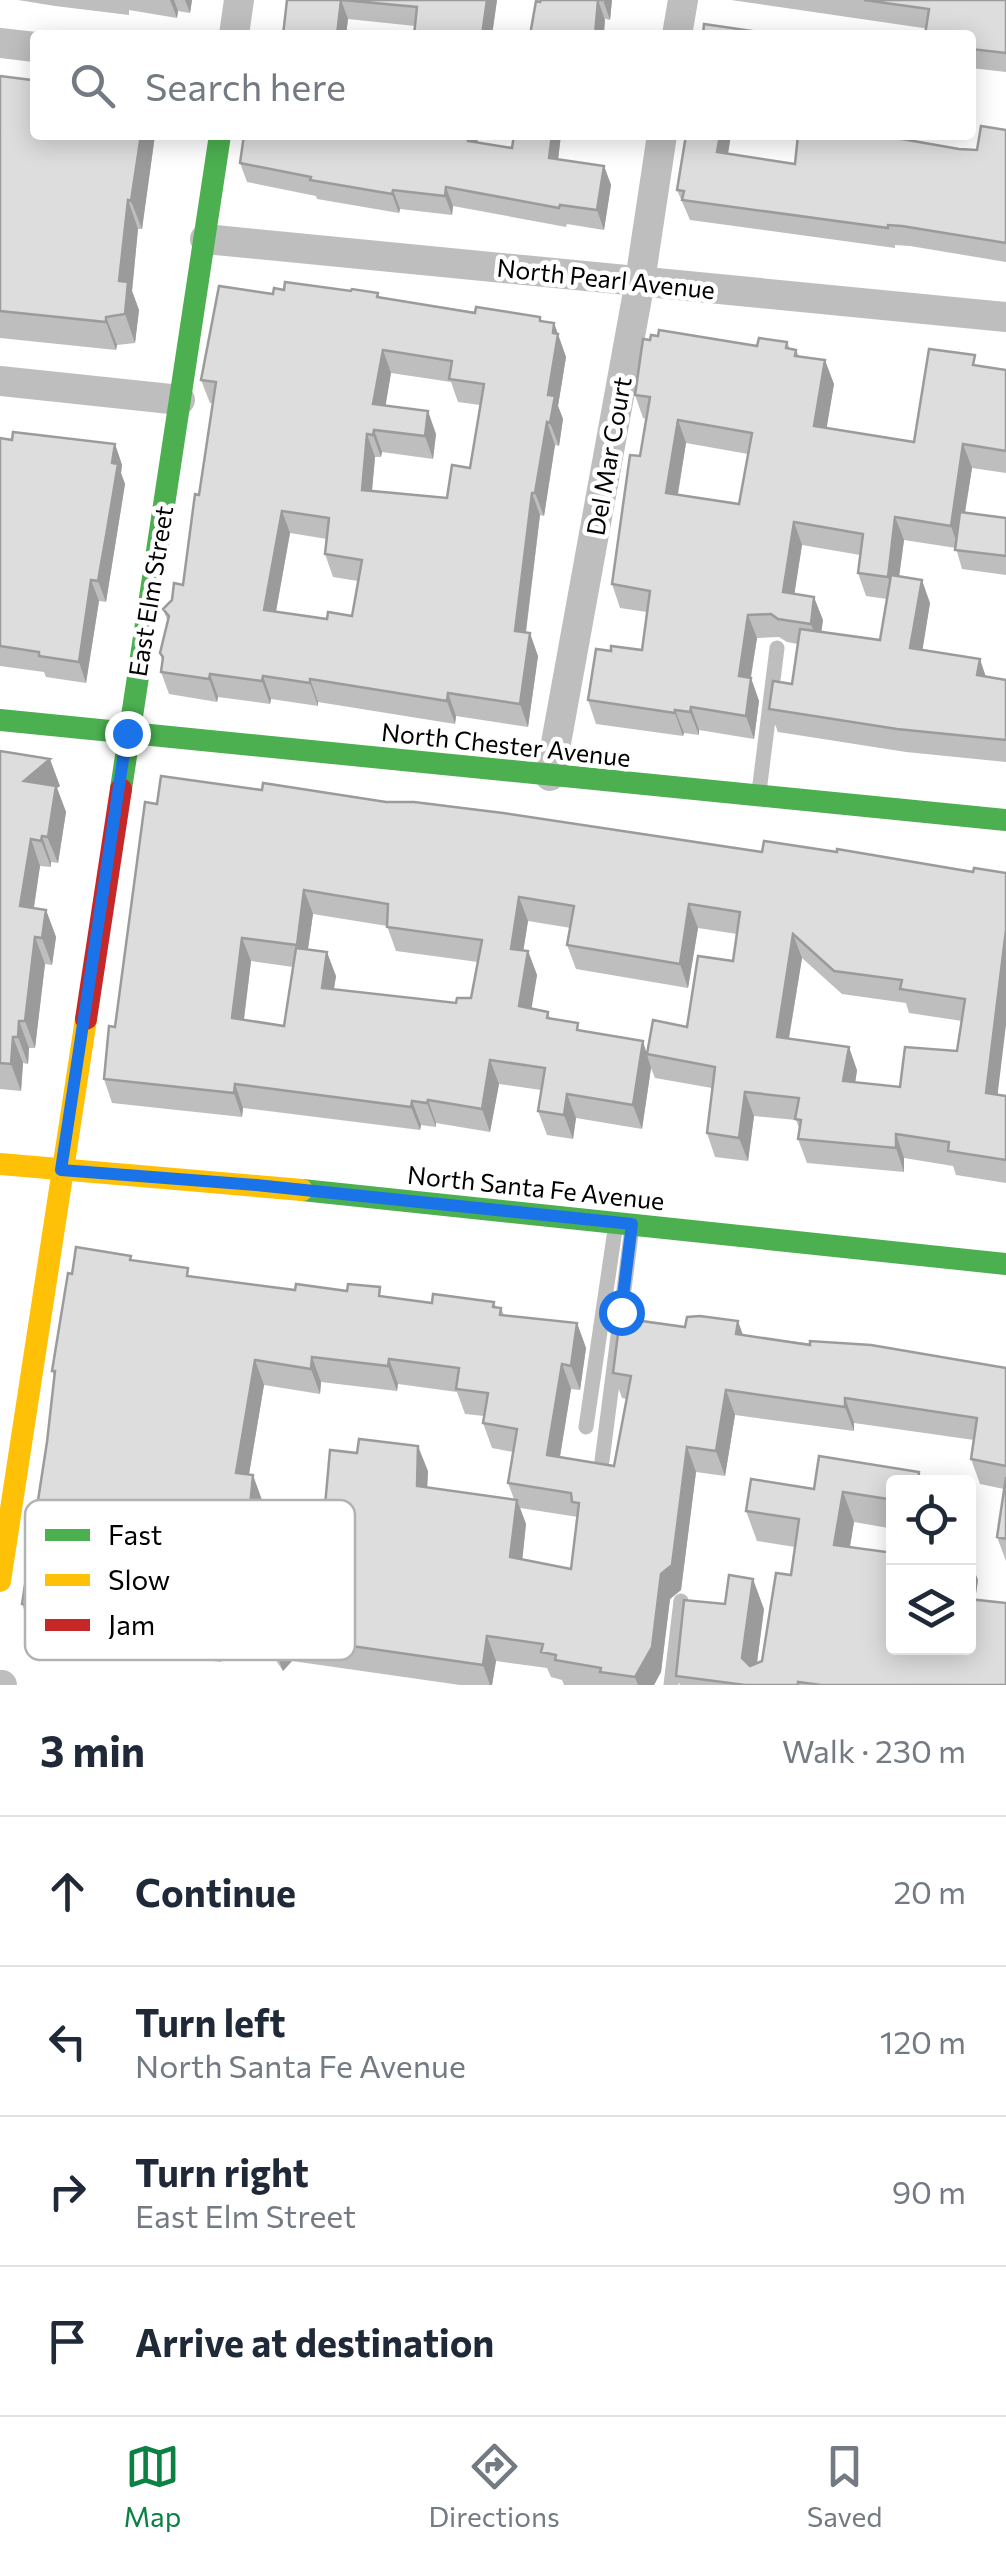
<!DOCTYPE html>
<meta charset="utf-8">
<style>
:root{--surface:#fff;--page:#f2f2f3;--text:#1f2937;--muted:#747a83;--line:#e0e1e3;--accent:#0b8043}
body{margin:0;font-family:Commissioner,sans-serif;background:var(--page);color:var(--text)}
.controls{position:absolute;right:30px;bottom:30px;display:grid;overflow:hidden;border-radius:10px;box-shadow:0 5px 25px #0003}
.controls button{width:90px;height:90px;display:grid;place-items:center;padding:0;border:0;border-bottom:2px solid var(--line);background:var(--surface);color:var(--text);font:50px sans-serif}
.stop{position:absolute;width:30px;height:30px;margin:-22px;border:8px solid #1a73e8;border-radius:50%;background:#fff}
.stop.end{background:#1a73e8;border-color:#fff;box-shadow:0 2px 10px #0008}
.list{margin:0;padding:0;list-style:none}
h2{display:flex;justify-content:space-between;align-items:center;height:130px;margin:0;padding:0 40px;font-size:42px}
h2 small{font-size:32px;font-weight:400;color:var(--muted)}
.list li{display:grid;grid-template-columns:65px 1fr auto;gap:30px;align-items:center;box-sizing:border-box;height:150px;padding:0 40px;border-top:2px solid var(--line)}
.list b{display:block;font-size:38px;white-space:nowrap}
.list p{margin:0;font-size:32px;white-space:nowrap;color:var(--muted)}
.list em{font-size:32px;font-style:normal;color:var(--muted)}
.icon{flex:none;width:55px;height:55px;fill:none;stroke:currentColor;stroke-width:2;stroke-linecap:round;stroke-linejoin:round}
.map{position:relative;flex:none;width:1006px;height:1685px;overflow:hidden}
.search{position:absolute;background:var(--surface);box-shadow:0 5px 25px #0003;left:30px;right:30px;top:30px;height:110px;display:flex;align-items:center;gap:25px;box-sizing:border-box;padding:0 35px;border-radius:10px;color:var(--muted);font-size:38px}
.sheet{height:730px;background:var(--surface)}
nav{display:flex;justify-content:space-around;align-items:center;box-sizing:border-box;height:140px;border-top:2px solid var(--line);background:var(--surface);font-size:28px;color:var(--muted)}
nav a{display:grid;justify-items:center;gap:5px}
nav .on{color:var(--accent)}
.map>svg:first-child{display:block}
</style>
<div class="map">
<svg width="1006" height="1685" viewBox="0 0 1006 1685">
<rect width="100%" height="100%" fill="#fff"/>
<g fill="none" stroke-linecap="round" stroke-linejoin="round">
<path stroke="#bebebe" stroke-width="15" d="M759,792L777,648
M586,1427L616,1223
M602,1461L632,1227
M671,1685L681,1601"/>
<path stroke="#bebebe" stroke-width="30" d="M234,35L239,0
M677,35L683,0
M0,43L35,47
M205,239L1006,317
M0,381L180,400
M550,776L640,281L662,135
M0,1685H2"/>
<path stroke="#4caf50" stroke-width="22" d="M0,720L1006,820
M121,789L220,135
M302,1190L1006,1264"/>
<path stroke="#ffc107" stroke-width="22" d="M0,1164L302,1190
M0,1581L86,1019"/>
<path stroke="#c62828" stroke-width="22" d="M86,1019L121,789"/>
</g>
<path fill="#bebebe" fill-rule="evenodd" d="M18,0H192L190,13L178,11L177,18L129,10V15L55,6Z
M287,0H497L492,35H414L415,26L348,19L346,35H283Z
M612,0L610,20L536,1Z
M731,0H1006V72L971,68V35Z
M0,76L35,135H155L142,229H138L132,291L139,310L135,343L117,345L116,350L0,338Z
M1006,130V262L910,246L895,245V248L690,220L677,190L686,139L684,135H731L728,153L795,164L959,149L977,150Z
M244,135H478L477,143L512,148L514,135H561L558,159L604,166L611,185L604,230L567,224L566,227L453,206L452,215L400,209L399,213L317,199L316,196L247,182L240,163Z
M284,290L378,293L380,298L554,323L566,357L558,406L563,419L559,446L555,445L544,516L540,515L526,633L538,656L528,727L456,716L455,724L318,702V706L271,699L270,704L218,697L217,702L169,694L161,672L162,660L160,653L168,622L163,609L172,600L183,585L199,495L213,403H210L201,380L273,294ZM391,373L451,382L458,402L480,405L470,468L447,498L372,491L375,457H381L382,452L433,459L436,434L385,406ZM290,533L327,539L325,554L333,577L358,581L352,616L327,619L276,612Z
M787,342L790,349L796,350L799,356L834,384L826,428L914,442L979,366L1006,370V473L972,468L965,513L1006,518V575L962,569L956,548L904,540L899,576L930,603L922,650L986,676L1006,680V762L906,752L778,732L769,709L792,684L798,644L787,642L779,637L757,638L751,678L759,701L754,739L699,730V735L684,733L683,736L596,724L588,700L611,651L642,650L647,612L620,608L612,584L640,456L646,419L643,418L635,395L757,346ZM686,443L748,454L739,504L678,495ZM802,545L860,555L858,573L866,596L887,599L880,640L821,632L823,620L794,594Z
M0,438L115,444L122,465L121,473L125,484L106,602L99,601L86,683L46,677L44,672L0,666Z
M0,751L60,786L57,788L66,812L58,863L51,862V867L40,866L34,908L46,910L56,937L52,965L45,964L35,1048H29L28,1064L23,1063L21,1091L0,1089Z
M262,790L386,802L762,852L973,872L998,1094L1006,1096V1183L956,1175L953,1166L904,1158V1172L807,1163L798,1139L800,1130L796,1120L754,1116L748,1161L715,1157L707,1133L712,1088L655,1078L651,1068L642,1129L576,1118L573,1139L547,1135L538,1111L541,1090L499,1084L490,1132L436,1123V1127L421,1125L420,1130L243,1108L242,1117L112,1103L104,1079L157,804ZM313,914L387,926L396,951L478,962L471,998L456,1003L334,989L336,976L308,949ZM528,921L571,928L567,945L576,969L688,988L698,928L737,934L733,961L687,1027L647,1051L581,1031L550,1018L548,1012L531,1009L537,975L528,951H523ZM802,958L842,994L906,1003L909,1013L962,1021L957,1051L900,1087L855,1082L857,1070L789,1039ZM251,961L293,967L284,1026L244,1020Z
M132,1260L191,1276L295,1290L383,1297L432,1303L494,1302L496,1307L501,1308L504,1315L577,1323L586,1348L580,1390L571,1389L560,1457L614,1466L627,1399L622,1398L613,1373L743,1335L1006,1368V1561L997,1537L1004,1489L980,1484L971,1459L974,1440L854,1423V1431L735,1415L725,1476L696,1472L681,1590L670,1599L661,1672L654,1685H564L562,1680L551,1677L547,1668L496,1661L492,1685H460L292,1661L283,1671L275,1659L222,1649L221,1662L51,1641L47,1632L31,1629L22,1604L47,1442L54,1376L52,1371L72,1274ZM321,1382L397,1391L398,1384L457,1392L465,1414L484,1416L483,1423L492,1448L513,1452L508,1483L514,1499L427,1487L428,1471L323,1528L260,1518L262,1500L249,1474L264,1385L320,1394ZM520,1508L578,1517L571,1569L522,1560L526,1524Z
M919,1472L923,1482H894V1529L854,1522L850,1547L968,1648V1555L978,1580L975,1600L1006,1685H680L676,1676L764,1609L757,1663L762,1661L791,1575L795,1547L757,1541L746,1511L814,1489Z"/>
<path fill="#9b9b9b" d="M170,0H174L178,11L177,18Z
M185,0H192L190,13Z
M341,0L348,19L346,35H337Z
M487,0H497L492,35H482Z
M598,0L605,20L604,35H595Z
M603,0H612L610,20Z
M141,135H155L142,229L131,201Z
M469,135H478L475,161L468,141Z
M552,135H561L556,177L549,158Z
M720,135H731L725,172L717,152Z
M604,166L611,185L604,230L597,210Z
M446,187L453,206L452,215L445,196Z
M393,190L400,209L399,213L392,194Z
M128,200L138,229L132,291L139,310L135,343L125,314L119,281Z
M106,317L117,345L116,350L106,322Z
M554,323L566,357L558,406L563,419L559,446L550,423L548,395Z
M383,350L391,373L382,427L373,404Z
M825,360L834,384L823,450L814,426Z
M428,411L436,434L433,459L425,436Z
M678,420L686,443L674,516L666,493Z
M547,422L555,445L544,516L535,493Z
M374,430L382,452L381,457L373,435Z
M367,434L375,457L370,512L362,490Z
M115,444L122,465L121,473L125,484L106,602L98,581Z
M963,444L972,468L959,549L951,526Z
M532,493L540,515L523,654L515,631Z
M282,511L290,533L272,633L264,610Z
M895,517L904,540L896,600L888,577Z
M794,522L802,545L791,616L783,592Z
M91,580L99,601L86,683L79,662Z
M922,580L930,603L919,672L910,648Z
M814,597L823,620L819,647L811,624Z
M748,615L757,638L747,699L739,676Z
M530,633L538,656L528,727L520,704Z
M980,659L988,683L977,675Z
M210,674L218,697L217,702L209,679Z
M263,676L271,699L270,704L262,681Z
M751,678L759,701L754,739L746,716Z
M310,679L318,702V706L310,683Z
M448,693L456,716L455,724L447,701Z
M691,707L699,730V735L690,712Z
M675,710L684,733L683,736L675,713Z
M50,759L60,786L57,788L66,812L58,863L24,781Z
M42,836L51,862V867L41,841Z
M31,839L40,866L30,932L20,906Z
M304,890L313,914L305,969L297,945Z
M519,897L528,921L520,972L511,949Z
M689,904L698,928L688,988L680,964Z
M46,910L56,937L52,965L42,938Z
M1006,930V1025L995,1116L986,1093Z
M793,934L802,958L785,1061L777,1037Z
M35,937L45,964L35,1048L25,1021Z
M242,938L251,961L241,1042L232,1018Z
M528,951L537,975L528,1030L519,1006Z
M327,952L336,976L330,1012L322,988Z
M19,1021L29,1048L28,1064L18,1037Z
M13,1037L23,1063L21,1091L11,1064Z
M643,1041L651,1068L642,1129L633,1105Z
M849,1047L857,1070L852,1105L843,1081Z
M490,1060L499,1084L490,1132L482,1109Z
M235,1084L243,1108L242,1117L234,1093Z
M745,1092L754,1116L748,1161L739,1138Z
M567,1094L576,1118L573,1139L564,1115Z
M428,1100L436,1123V1127L427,1103Z
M412,1101L421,1125L420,1130L411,1107Z
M896,1134L904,1158V1172L896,1148Z
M738,1321L747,1346L736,1334Z
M577,1323L586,1348L580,1390L571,1366Z
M312,1357L321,1382L320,1394L311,1369Z
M389,1359L398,1384L397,1391L388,1366Z
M255,1360L264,1385L245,1498L236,1473Z
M562,1364L571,1389L556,1480L547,1455Z
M726,1390L735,1415L725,1476L716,1451Z
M845,1398L854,1423V1431L845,1407Z
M418,1446L428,1471L426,1511L417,1486Z
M687,1447L696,1472L681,1590L670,1599L661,1672L654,1685H638L635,1677L661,1574Z
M253,1475L262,1500L258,1541L249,1517Z
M843,1492L854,1522L845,1575L834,1545Z
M517,1500L526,1524L520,1582L510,1557Z
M968,1555L978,1580L971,1629L968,1622Z
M753,1579L764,1609L754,1685L742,1658Z
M213,1625L222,1649L221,1662L212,1637Z
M283,1636L292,1661L283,1671L274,1647Z
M487,1636L496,1661L492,1685H490L483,1665Z"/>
<path fill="#ddd" stroke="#9b9b9b" stroke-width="2.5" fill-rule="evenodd" d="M287,0H341L337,35H283Z
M342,0H487L482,35H414L417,7Z
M541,0H603H598L595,35H530L536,1L540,2Z
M864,0H1006V53L971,49V35H925L929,9Z
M704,24L765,33V35H703Z
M33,72H35V135H141L131,201L128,200L119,281L128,282L125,314L106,317V322L0,311V76L32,80Z
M981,126L1006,130V243L902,226L888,225V228L682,200L684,191L677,190L686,135H720L717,152L795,164L798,135H879L959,149L977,150Z
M244,135H469L468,141L512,148L514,135H552L549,158L604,166L597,210L560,205L559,208L446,187L445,196L393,190L392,194L310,180L311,177L240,163Z
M285,282L351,291L352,289L378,293L377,297L475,313L476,307L540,317V321L554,323L553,333L558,334L548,395L555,396L550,423L547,422L535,493H532L515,631L530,633L520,704L448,693L447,701L310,679V683L263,676L262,681L210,674L209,679L161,672L163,657L160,653L169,616L163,609L172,600L174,583L183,585L195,494L199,495L216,382L201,380L219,286L273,294L274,288L284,290ZM383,350L452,361L449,379L484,384L470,468L452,465L447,498L362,490L367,434L373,435L374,430L425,436L428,411L373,404ZM282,511L329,518L325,554L362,560L352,616L328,612L327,619L264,610Z
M659,330L757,346L759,338L787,342L786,348L796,350L795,356L825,360L814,426L914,442L929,349L975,355L973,365L1006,370V451L963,444L951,526L895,517L888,577L858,573L863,534L794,522L783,592L814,597L811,624L778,619L771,614L748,615L739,676L751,678L746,716L691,707L690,712L675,710V713L588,700L596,649L611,651V646L642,650L650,591L612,584L630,455L640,456L650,397L635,395L643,339L650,340L651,335L658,336ZM678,420L752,433L739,504L666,493Z
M13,432L115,444L112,463L118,464L107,530L98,581L91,580L79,662L39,656V652L0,646V438L12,440Z
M960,512L1006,518V556L955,550Z
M891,575L922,580L910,648L980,659L977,675L1006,680V740L897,729L769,709L773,681L792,684L800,629L880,640Z
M0,751L50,759L24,781L56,786L48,837L42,836L41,841L31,839L20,906L46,910L42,938L35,937L25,1021H19L18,1037H13L11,1064L0,1063Z
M161,776L262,790L263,783L386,802H414L503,813L762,852L764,841L837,852V849L973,872L974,868L1006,873V930L986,1093L1006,1096V1160L948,1151L949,1142L896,1134V1148L798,1139L801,1120L795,1119L799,1098L745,1092L739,1138L707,1133L715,1067L647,1054L653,1020L687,1027L698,956L733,961L740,912L689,904L680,964L567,945L574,906L519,897L511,949L528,951L519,1006L548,1012L547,1018L578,1023L577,1030L643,1041L633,1105L567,1094L564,1115L538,1111L545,1068L490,1060L482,1109L428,1100L427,1103L412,1101L411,1107L235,1084L234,1093L104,1079L109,1026L115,1027L145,802L157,804ZM304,890L388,904L387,927L482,940L471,998H457L456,1003L322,988L327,952L296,948L284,1026L232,1018L242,938L297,945ZM793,934L834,971L902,980L900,989L965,999L957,1051L905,1047L900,1087L843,1081L849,1047L777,1037Z
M76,1247L131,1256L130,1260L188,1268L187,1276L295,1290L296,1284L347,1291L348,1284L380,1287L379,1296L432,1303L433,1294L471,1299L494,1302L493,1307L501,1308L500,1315L577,1323L571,1366L562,1364L547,1455L614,1466L631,1376L613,1373L620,1318L685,1327L687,1317L700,1316L738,1321L736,1334L810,1345V1341L871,1345L1006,1368V1466L971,1459L977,1418L845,1398V1407L726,1390L716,1451L687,1447L672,1565L661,1574L652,1647L635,1677L600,1672L601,1668L555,1660L556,1655L541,1652L543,1644L487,1636L483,1665L283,1636L274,1647L266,1634L213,1625L212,1637L42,1616L43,1607L22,1604L47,1442L55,1371H52L68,1273L72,1274ZM312,1357L388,1366L389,1359L459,1368L456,1389L488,1393L483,1423L517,1429L508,1483L571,1493L572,1502L579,1503L571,1569L510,1557L517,1500L417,1486L418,1446L359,1439L357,1453L330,1450L323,1528L249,1517L253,1475L236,1473L255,1360L311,1369Z
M819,1456L919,1472L918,1482H894V1500L843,1492L834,1545L894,1553V1648H968V1599L1006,1603V1685H821L798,1682V1685H745L676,1676L684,1600L725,1604L729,1575L753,1579L742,1658L750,1666L762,1661L776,1573L791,1575L799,1519L746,1511L751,1479L814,1489Z
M1006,1477V1539L997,1537Z"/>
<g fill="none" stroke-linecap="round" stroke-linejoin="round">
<path stroke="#1a73e8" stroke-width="12" d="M127,733L61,1170L256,1185L632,1224L621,1312"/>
</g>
<g text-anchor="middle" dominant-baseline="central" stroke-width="9" stroke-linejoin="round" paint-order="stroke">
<g font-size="25" fill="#000" stroke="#fff">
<text transform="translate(606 278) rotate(6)">North Pearl Avenue</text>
<text transform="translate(608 456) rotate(-80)">Del Mar Court</text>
<text transform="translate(150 591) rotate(-81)">East Elm Street</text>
<text transform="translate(506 744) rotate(6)">North Chester Avenue</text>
<text transform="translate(536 1187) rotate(6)">North Santa Fe Avenue</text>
</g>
</g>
<rect x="25" y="1500" width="330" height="160" rx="15" fill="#fff" stroke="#b2b2b2" stroke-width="2.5"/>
<rect x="45" y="1529" width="45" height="12" fill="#4caf50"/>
<rect x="45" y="1574" width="45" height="12" fill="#ffc107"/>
<rect x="45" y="1619" width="45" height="12" fill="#c62828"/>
<g font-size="28" fill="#000">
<text x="108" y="1545">Fast</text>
<text x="108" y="1590">Slow</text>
<text x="108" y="1635">Jam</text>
</g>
</svg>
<div class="controls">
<button><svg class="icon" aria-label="locate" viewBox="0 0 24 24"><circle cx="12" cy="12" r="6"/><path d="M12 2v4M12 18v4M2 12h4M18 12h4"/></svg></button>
<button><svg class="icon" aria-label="layers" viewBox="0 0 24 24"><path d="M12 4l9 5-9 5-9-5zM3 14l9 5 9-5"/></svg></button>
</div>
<div class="stop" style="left:621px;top:1312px"></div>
<div class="stop end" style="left:127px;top:733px"></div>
<div class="search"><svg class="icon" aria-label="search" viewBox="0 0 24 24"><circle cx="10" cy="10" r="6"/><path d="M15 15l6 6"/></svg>Search here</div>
</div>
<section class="sheet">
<h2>3 min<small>Walk · 230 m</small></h2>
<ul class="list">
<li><svg class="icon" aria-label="ahead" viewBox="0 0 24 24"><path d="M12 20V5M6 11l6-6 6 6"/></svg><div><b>Continue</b></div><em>20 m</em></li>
<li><svg class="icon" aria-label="left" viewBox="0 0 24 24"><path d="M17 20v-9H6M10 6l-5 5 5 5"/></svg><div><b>Turn left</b><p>North Santa Fe Avenue</p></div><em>120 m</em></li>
<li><svg class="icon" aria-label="right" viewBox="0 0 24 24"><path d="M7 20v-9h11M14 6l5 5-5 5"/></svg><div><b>Turn right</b><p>East Elm Street</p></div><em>90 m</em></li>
<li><svg class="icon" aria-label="arrive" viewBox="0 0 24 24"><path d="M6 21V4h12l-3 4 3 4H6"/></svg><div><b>Arrive at destination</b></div></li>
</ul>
</section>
<nav>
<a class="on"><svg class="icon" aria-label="map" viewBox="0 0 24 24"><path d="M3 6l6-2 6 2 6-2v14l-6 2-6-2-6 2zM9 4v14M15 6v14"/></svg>Map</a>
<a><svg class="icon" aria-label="directions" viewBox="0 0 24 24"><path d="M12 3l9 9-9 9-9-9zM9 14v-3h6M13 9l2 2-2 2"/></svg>Directions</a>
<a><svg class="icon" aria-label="saved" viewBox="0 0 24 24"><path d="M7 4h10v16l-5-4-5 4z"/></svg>Saved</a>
</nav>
